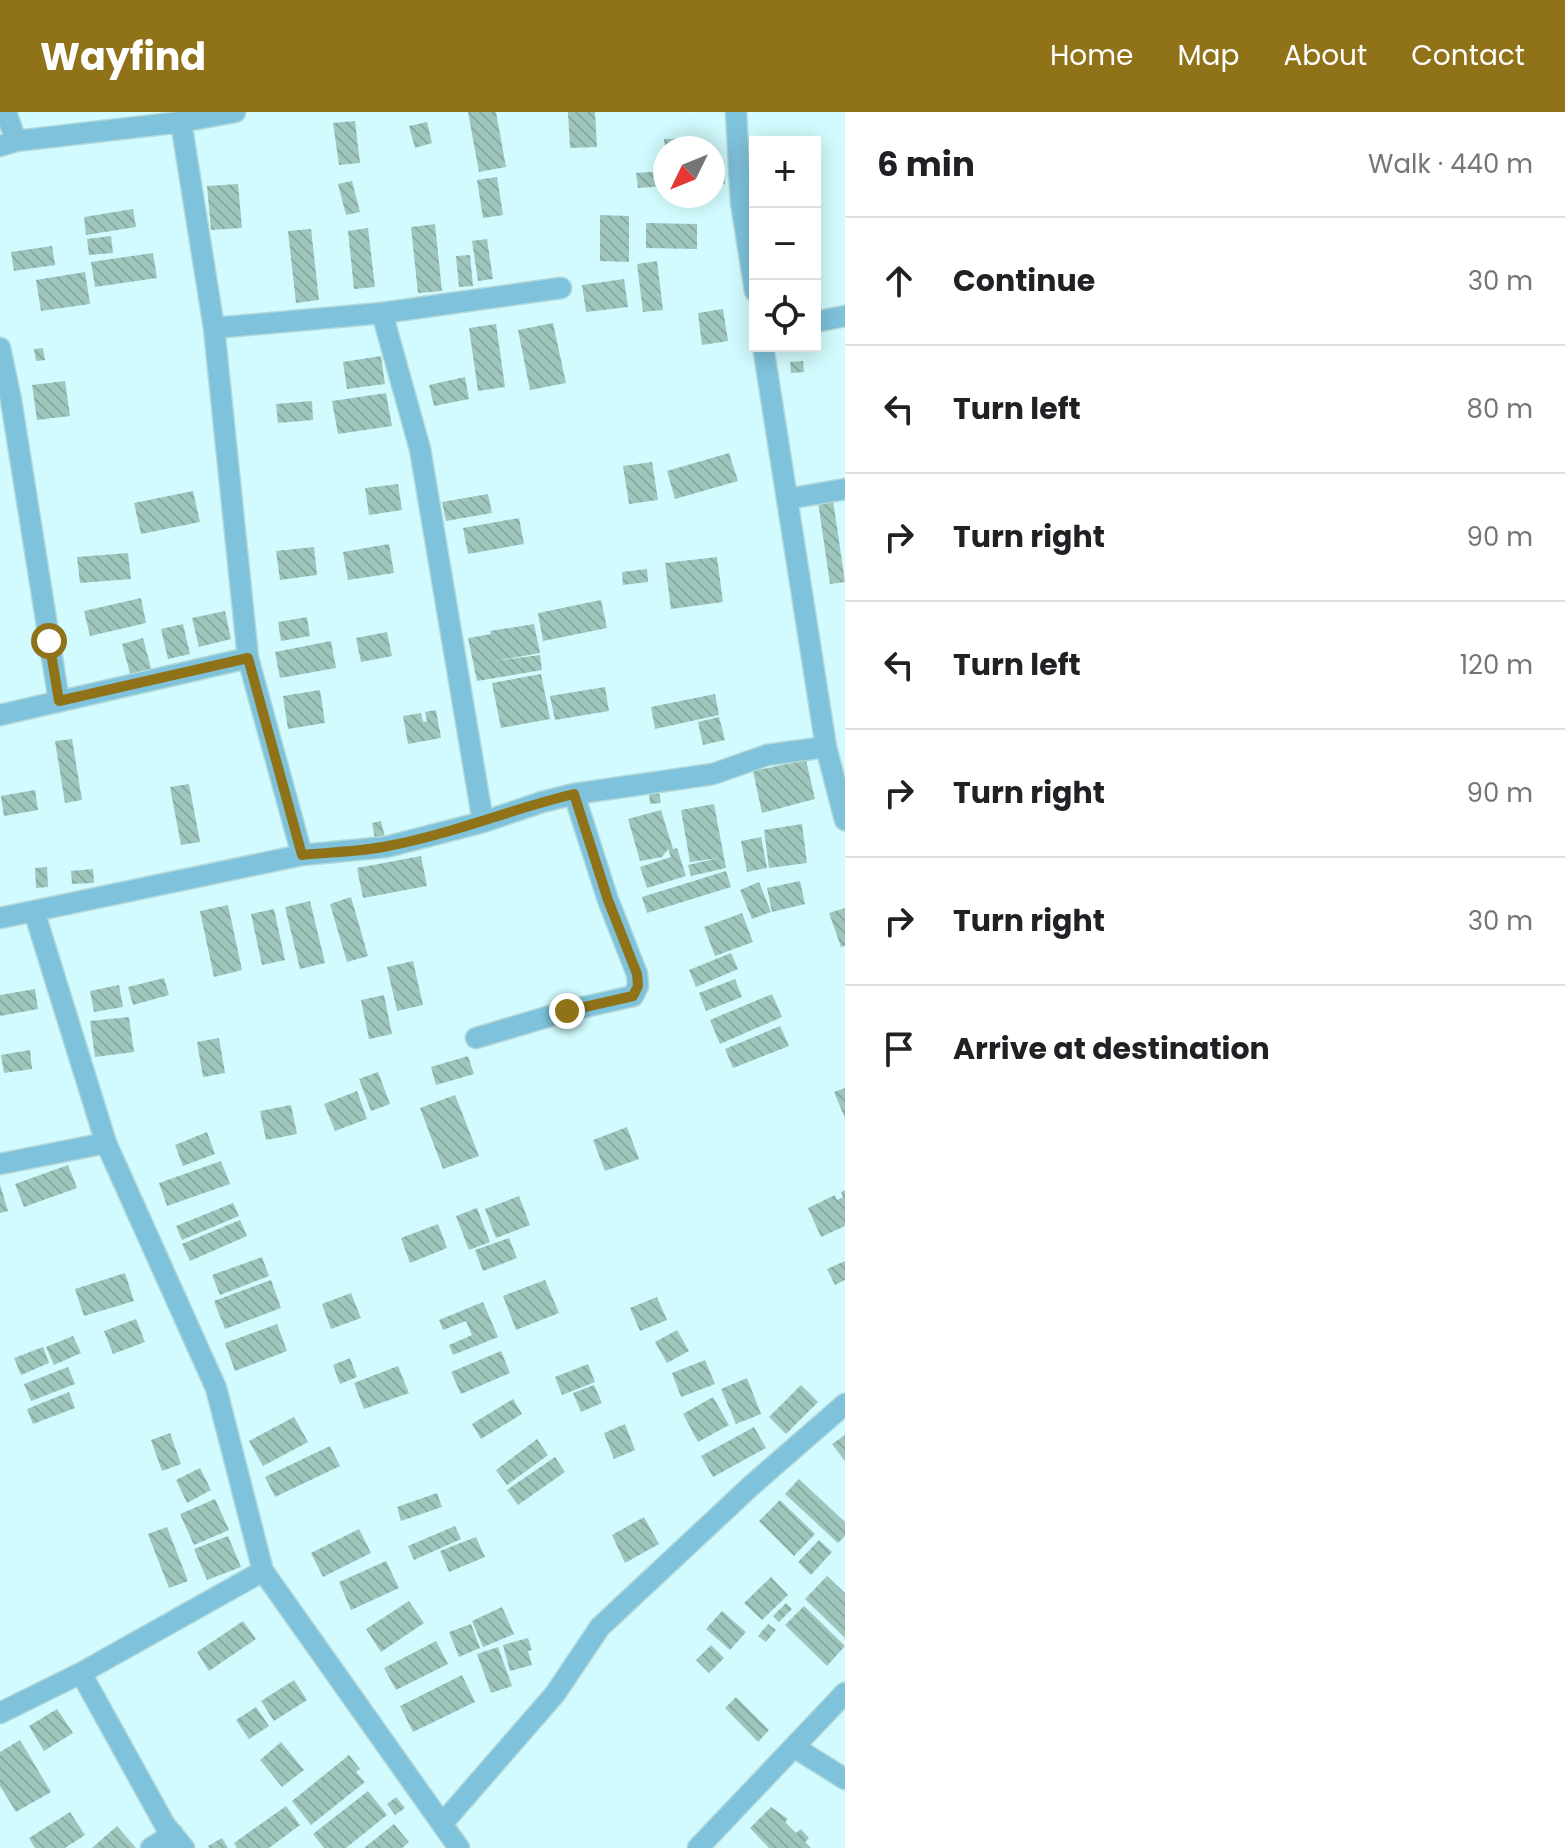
<!DOCTYPE html>
<meta charset="utf-8">
<style>
:root{--surface:#fff;--page:#f6f6f6;--text:#202124;--muted:#757577;--line:#e0e0e0;--accent:#907218}
body{margin:0;font-family:Poppins,sans-serif;background:var(--page);color:var(--text)}
.controls{position:absolute;right:24px;top:24px;display:grid;overflow:hidden;border-radius:0px;box-shadow:0 4px 20px #0003}
.controls button{width:72px;height:72px;display:grid;place-items:center;padding:0;border:0;border-bottom:2px solid var(--line);background:var(--surface);color:var(--text);font:40px sans-serif}
.compass{position:absolute;left:653px;top:24px;width:72px;height:72px;border-radius:50%;background:var(--surface);box-shadow:0 4px 20px #0003;rotate:227deg}
.stop{position:absolute;width:24px;height:24px;margin:-18px;border:6px solid #907218;border-radius:50%;background:#fff}
.stop.end{background:#907218;border-color:#fff;box-shadow:0 2px 8px #0008}
.list{margin:0;padding:0;list-style:none}
h2{display:flex;justify-content:space-between;align-items:center;height:104px;margin:0;padding:0 32px;font-size:34px}
h2 small{font-size:26px;font-weight:400;color:var(--muted)}
.list li{display:grid;grid-template-columns:52px 1fr auto;gap:24px;align-items:center;box-sizing:border-box;height:128px;padding:0 32px;border-top:2px solid var(--line)}
.list b{display:block;font-size:30px;white-space:nowrap}
.list em{font-size:26px;font-style:normal;color:var(--muted)}
.icon{flex:none;width:44px;height:44px;fill:none;stroke:currentColor;stroke-width:2;stroke-linecap:round;stroke-linejoin:round}
.map{position:relative;flex:none;width:845px;height:1736px;overflow:hidden}
header{display:flex;align-items:center;gap:48px;box-sizing:border-box;height:112px;padding:0 40px;background:var(--accent);color:#fff}
header strong{font-size:38px}
nav{display:flex;gap:44px;margin-inline-start:auto;font-size:28px}
main{display:flex}
aside{flex:1;background:var(--surface)}
.map>svg:first-child{display:block}
</style>
<header>
<strong>Wayfind</strong>
<nav><a>Home</a><a>Map</a><a>About</a><a>Contact</a></nav>
</header>
<main>
<div class="map">
<svg width="845" height="1736" viewBox="0 0 845 1736">
<defs>
<pattern id="building-back-hatch" width="6" height="6" patternUnits="userSpaceOnUse" patternTransform="scale(2)"><rect width="6" height="6" fill="#9fc6bd"/><path d="M-1 5l2 2M0 0l6 6M5-1l2 2" fill="none" stroke="#88aaa2"/></pattern>
</defs>
<rect width="100%" height="100%" fill="#d1fbfe"/>
<path fill="url(#building-back-hatch)" d="M468,0H496L506,55L479,60Z
M568,0H595L597,35L570,36Z
M355,9L360,51L339,53L333,11Z
M427,10L432,31L415,36L409,14Z
M698,26V36H665L664,27Z
M713,52H723L725,72H713Z
M665,59V74L638,76L636,61Z
M497,65L503,103L483,106L477,68Z
M352,69L360,100L346,103L338,72Z
M238,72L242,116L211,118L207,74Z
M133,97L136,115L86,123L84,105Z
M600,103L629,104V150L600,149Z
M646,111L697,112V137L646,136Z
M435,112L442,179L418,181L411,115Z
M368,116L375,175L354,177L348,119Z
M311,117L319,188L296,191L288,119Z
M111,124L113,141L89,143L87,127Z
M487,127L493,167L478,169L472,129Z
M52,134L55,153L14,159L11,140Z
M153,141L157,166L95,175L91,150Z
M470,143L473,174L459,175L456,144Z
M657,149L663,198L643,200L637,152Z
M85,160L90,192L41,199L36,168Z
M624,167L628,195L586,200L582,173Z
M723,197L728,229L702,233L698,201Z
M553,211L566,271L530,278L518,218Z
M496,212L505,275L478,279L469,216Z
M43,236L45,248L36,249L34,237Z
M381,244L385,272L347,277L343,250Z
M803,249L804,260L791,261L790,250Z
M465,265L469,287L434,294L429,273Z
M65,269L70,304L37,308L32,273Z
M386,281L392,314L338,322L332,289Z
M312,289L313,308L278,311L276,292Z
M729,341L738,369L675,387L667,359Z
M652,350L658,388L629,392L623,354Z
M398,372L402,398L369,403L365,376Z
M193,379L200,410L141,422L134,391Z
M488,382L492,401L446,409L442,390Z
M833,388L845,470L830,472L818,390Z
M519,406L524,432L468,442L463,416Z
M389,432L394,461L348,468L343,440Z
M314,435L317,463L280,468L276,439Z
M128,441L131,467L80,471L77,445Z
M717,445L723,490L671,497L665,451Z
M647,457L648,470L623,473L622,460Z
M141,486L146,511L90,524L84,499Z
M601,488L607,516L543,529L538,501Z
M225,499L231,527L199,535L192,506Z
M307,505L310,524L281,529L278,510Z
M183,512L190,542L168,547L161,517Z
M534,512L540,541L495,549L540,543L542,558L477,569L468,526L491,522L490,519Z
M387,520L392,544L361,550L356,526Z
M143,526L152,560L131,565L122,532Z
M331,529L336,556L280,566L275,540Z
M541,562L550,607L501,616L492,571Z
M605,575L609,599L555,608L550,584Z
M320,578L325,611L288,617L283,584Z
M715,582L719,603L655,617L651,595Z
M436,598L441,626L408,632L403,604L421,601L423,610L427,609L425,600Z
M719,605L725,628L703,633L698,610Z
M72,627L82,688L65,691L55,629Z
M806,648L815,687L762,701L753,659Z
M189,672L200,730L181,733L170,675Z
M35,678L38,698L4,704L1,684Z
M659,680L661,691L650,692L649,681Z
M714,692L726,756L691,764L688,753L719,746L690,750L681,698Z
M661,698L673,737L677,736L686,764L647,776L640,755L671,745L668,737L662,745L640,749L628,707Z
M381,709L385,725L375,727L372,711Z
M802,712L807,751L769,756L764,718Z
M761,725L767,756L747,760L741,729Z
M421,744L427,774L363,786L357,756Z
M47,755L48,775L36,776L35,756Z
M93,757L94,771L72,772L71,759Z
M726,759L731,775L647,801L642,785Z
M800,769L805,792L772,800L767,776Z
M759,770L771,800L752,807L740,778Z
M351,785L368,844L347,850L330,792Z
M310,789L325,851L300,857L285,795Z
M228,793L242,858L214,865L200,799Z
M845,796V834L841,835L829,801Z
M274,797L285,848L262,853L251,802Z
M742,801L753,830L715,844L704,815Z
M731,841L738,857L696,875L689,858Z
M413,849L423,893L397,899L387,855Z
M164,866L169,883L133,893L128,875Z
M735,867L742,885L706,899L699,881Z
M119,873L123,895L94,900L90,879Z
M35,877L38,897L0,904V883Z
M772,882L782,905L720,932L710,908Z
M384,883L392,922L369,927L361,888Z
M129,905L134,940L95,945L90,909Z
M780,914L789,934L733,956L725,937Z
M219,926L225,961L203,965L197,930Z
M30,938L32,957L4,961L1,943Z
M468,944L474,962L436,973L431,955Z
M378,960L390,992L371,999L359,967Z
M845,976V1006L834,980Z
M357,979L367,1007L335,1019L324,992Z
M455,983L479,1044L443,1057L420,996Z
M291,993L297,1022L266,1028L260,999Z
M627,1015L639,1047L605,1059L593,1028Z
M207,1020L215,1042L183,1054L175,1033Z
M221,1049L230,1072L167,1094L159,1071Z
M68,1053L77,1076L24,1095L15,1072Z
M0,1072L8,1099L0,1101Z
M845,1078V1114L821,1125L808,1096L835,1083L837,1088L843,1085L841,1080Z
M519,1084L530,1113L496,1126L485,1097Z
M233,1091L239,1104L182,1128L176,1114Z
M477,1096L490,1130L469,1138L456,1104Z
M240,1108L247,1124L190,1149L182,1132Z
M438,1112L447,1136L410,1151L401,1126Z
M509,1126L517,1146L483,1159L475,1138Z
M262,1145L269,1164L220,1183L212,1163Z
M845,1149V1168L835,1173L827,1157Z
M125,1161L134,1189L84,1204L75,1177Z
M271,1168L281,1196L225,1217L214,1189Z
M545,1168L559,1201L516,1218L503,1184Z
M351,1181L361,1206L331,1217L322,1192Z
M657,1185L667,1208L640,1219L630,1196Z
M483,1190L498,1225L453,1243L449,1233L472,1223L466,1209L443,1218L439,1208Z
M136,1207L145,1230L113,1242L104,1219Z
M277,1212L287,1239L235,1259L225,1231Z
M677,1218L689,1239L667,1251L655,1230Z
M73,1224L81,1241L54,1253L46,1235Z
M43,1235L49,1251L21,1263L14,1246Z
M501,1239L510,1261L461,1282L451,1260Z
M350,1246L357,1265L340,1272L333,1253Z
M705,1248L715,1272L681,1285L672,1261Z
M588,1252L595,1270L562,1283L555,1265Z
M398,1254L409,1281L364,1297L354,1271Z
M68,1255L75,1272L31,1289L24,1272Z
M747,1266L761,1302L736,1312L721,1277Z
M594,1273L602,1291L581,1300L573,1281Z
M801,1273L818,1290L786,1322L769,1305Z
M69,1280L75,1296L33,1312L27,1297Z
M713,1285L729,1313L698,1330L683,1302Z
M513,1287L522,1302L481,1327L472,1312Z
M294,1305L308,1330L263,1354L249,1329Z
M625,1312L635,1338L614,1347L604,1321Z
M754,1315L766,1336L713,1365L701,1344Z
M170,1321L181,1352L162,1359L151,1328Z
M845,1323V1349L832,1332Z
M537,1327L548,1343L507,1373L496,1358Z
M330,1334L340,1354L275,1385L265,1365Z
M555,1345L565,1360L518,1393L507,1378Z
M200,1356L211,1378L187,1391L176,1368Z
M799,1367L845,1410V1424L838,1431L785,1382Z
M437,1381L442,1395L401,1409L397,1395Z
M215,1387L229,1418L194,1433L180,1402Z
M780,1388L815,1422L794,1444L759,1409Z
M644,1405L659,1432L625,1451L612,1423Z
M455,1414L461,1427L414,1448L408,1434Z
M167,1415L188,1469L169,1476L148,1422Z
M359,1417L371,1441L323,1465L311,1441Z
M228,1424L241,1455L207,1468L194,1437Z
M476,1425L485,1445L449,1460L440,1439Z
M819,1428L832,1440L811,1463L798,1450Z
M386,1449L399,1476L351,1498L339,1470Z
M827,1464L845,1481V1526L805,1487Z
M771,1465L788,1483L762,1508L744,1491Z
M409,1489L424,1511L381,1540L366,1517Z
M786,1491L792,1497L779,1510L773,1504Z
M804,1494L845,1534L827,1554L785,1513Z
M502,1495L514,1522L483,1535L472,1509Z
M722,1499L746,1520L730,1538L706,1517Z
M243,1509L256,1527L209,1559L197,1540Z
M471,1512L480,1536L459,1545L449,1520Z
M768,1512L776,1518L766,1530L758,1524Z
M528,1526L532,1538L528,1539L532,1553L510,1559L503,1533Z
M436,1529L448,1552L396,1578L384,1556Z
M711,1533L724,1546L709,1561L696,1548Z
M498,1535L512,1574L491,1581L477,1542Z
M462,1563L475,1590L413,1620L400,1594Z
M294,1568L307,1588L274,1609L261,1589Z
M736,1585L769,1618L758,1630L725,1596Z
M256,1595L269,1614L249,1627L236,1608Z
M57,1597L73,1621L44,1639L29,1614Z
M20,1628L51,1680L16,1700L0,1674V1640Z
M281,1630L304,1658L282,1675L260,1648Z
M349,1643L360,1657L356,1660L365,1670L311,1713L292,1689Z
M368,1679L387,1703L346,1736H324L313,1722Z
M396,1685L405,1696L395,1703L387,1692Z
M286,1694L300,1713L269,1736H237L234,1731Z
M771,1695L788,1707L785,1710L796,1721L801,1717L809,1726L805,1730L811,1736H769L750,1716Z
M70,1700L85,1723L65,1736H35L29,1726Z
M394,1712L409,1730L402,1736H364Z
M117,1714L136,1736H92Z
M222,1726L228,1736H209L208,1734Z"/>
<g fill="none" stroke-linecap="round" stroke-linejoin="round">
<g stroke="#b2d8da" stroke-width="23">
<path id="minor" d="M6,0L16,29
M235,0L181,10L214,216L382,201L420,337L483,710
M736,0L741,91L755,179
M0,34L16,29L181,10
M382,201L561,176
M815,210L845,204
M214,216L248,546
M763,234L826,635L845,708
M0,236L11,288L59,589
M787,387L845,377
M0,603L248,546L302,743
M0,806L34,799
M476,926L567,899L633,884L638,874L637,862L608,788L574,682
M0,1052L106,1031
M81,1561L165,1713L184,1736
M0,1601L81,1561L263,1459
M794,1635L845,1667
M442,1712L555,1582L600,1515L752,1373L845,1292
M151,1736L173,1722
M459,1736L263,1459L216,1276L106,1031L34,799L302,743L386,735L483,710L542,690L574,682L713,662L767,643L826,635
M698,1736L845,1581"/>
</g>
<use href="#minor" stroke="#7ec2db" stroke-width="20"/>
</g>
<g fill="none" stroke-linecap="round" stroke-linejoin="round">
<path stroke="#907218" stroke-width="10" d="M49,529L59,589L248,546L302,743C330,740 360,740 388,734C452,722 511,697 574,682L608,788L637,862L638,874L633,884L567,899"/>
</g>
</svg>
<div class="controls">
<button>+</button>
<button>−</button>
<button><svg class="icon" aria-label="locate" viewBox="0 0 24 24"><circle cx="12" cy="12" r="6"/><path d="M12 2v4M12 18v4M2 12h4M18 12h4"/></svg></button>
</div>
<svg class="compass" viewBox="-18 -18 36 36"><path d="M0-13l5 13h-10z" fill="#e53935"/><path d="M0 13l5-13h-10z" fill="#757577"/></svg>
<div class="stop" style="left:49px;top:529px"></div>
<div class="stop end" style="left:567px;top:899px"></div>
</div>
<aside>
<h2>6 min<small>Walk · 440 m</small></h2>
<ul class="list">
<li><svg class="icon" aria-label="ahead" viewBox="0 0 24 24"><path d="M12 20V5M6 11l6-6 6 6"/></svg><div><b>Continue</b></div><em>30 m</em></li>
<li><svg class="icon" aria-label="left" viewBox="0 0 24 24"><path d="M17 20v-9H6M10 6l-5 5 5 5"/></svg><div><b>Turn left</b></div><em>80 m</em></li>
<li><svg class="icon" aria-label="right" viewBox="0 0 24 24"><path d="M7 20v-9h11M14 6l5 5-5 5"/></svg><div><b>Turn right</b></div><em>90 m</em></li>
<li><svg class="icon" aria-label="left" viewBox="0 0 24 24"><path d="M17 20v-9H6M10 6l-5 5 5 5"/></svg><div><b>Turn left</b></div><em>120 m</em></li>
<li><svg class="icon" aria-label="right" viewBox="0 0 24 24"><path d="M7 20v-9h11M14 6l5 5-5 5"/></svg><div><b>Turn right</b></div><em>90 m</em></li>
<li><svg class="icon" aria-label="right" viewBox="0 0 24 24"><path d="M7 20v-9h11M14 6l5 5-5 5"/></svg><div><b>Turn right</b></div><em>30 m</em></li>
<li><svg class="icon" aria-label="arrive" viewBox="0 0 24 24"><path d="M6 21V4h12l-3 4 3 4H6"/></svg><div><b>Arrive at destination</b></div></li>
</ul>
</aside>
</main>
